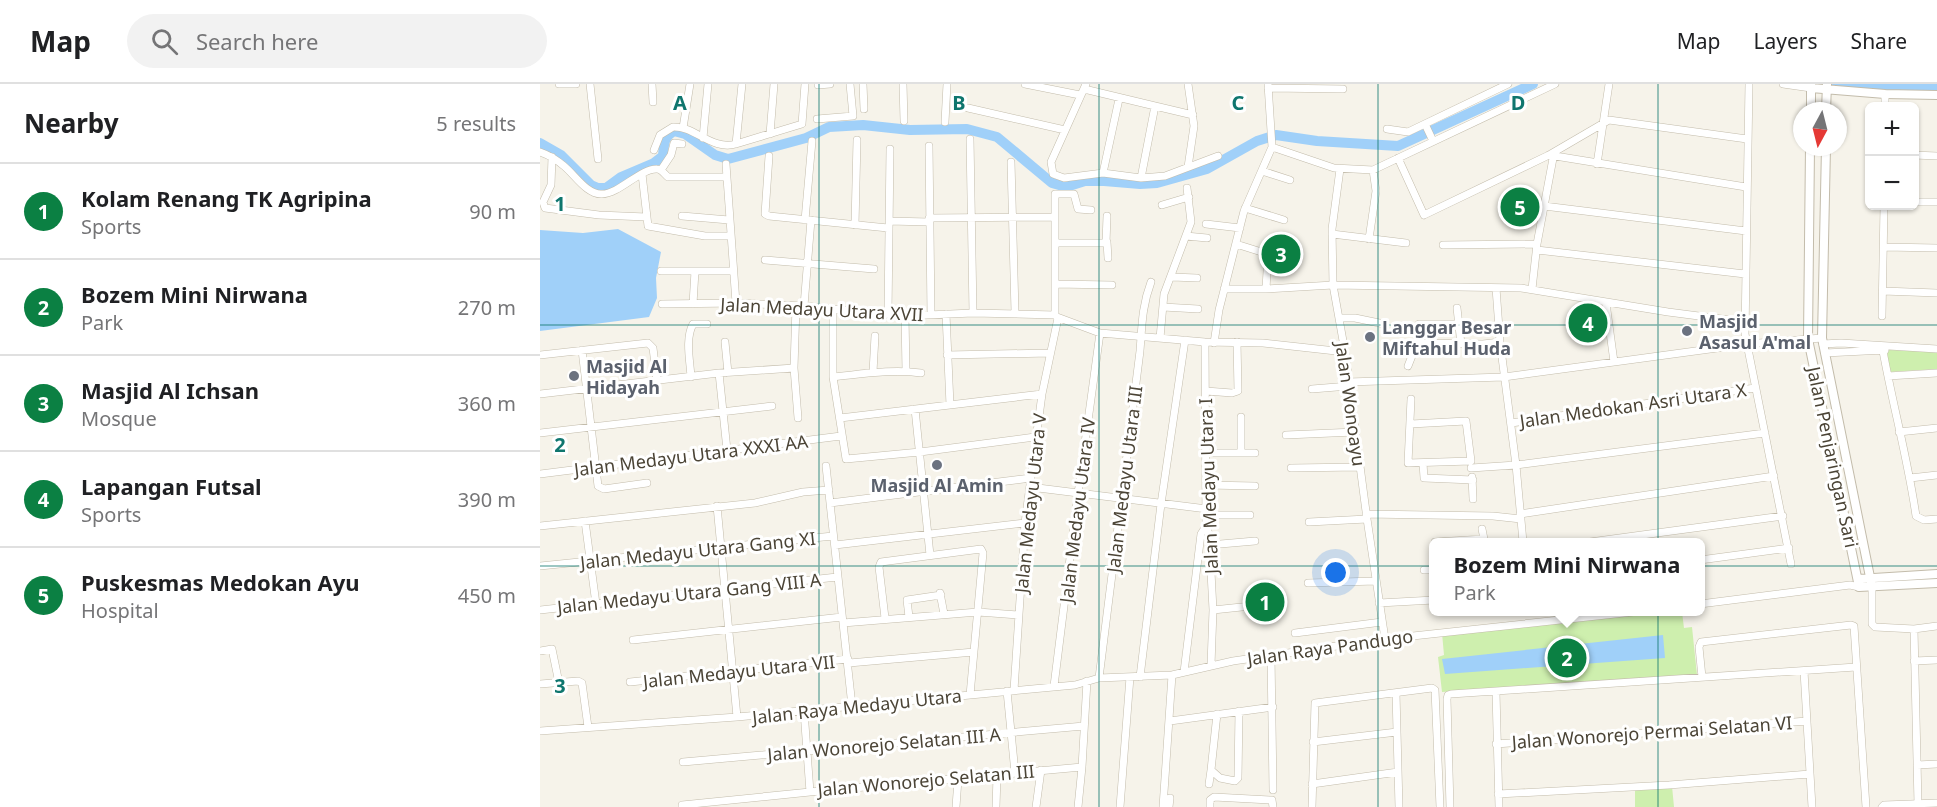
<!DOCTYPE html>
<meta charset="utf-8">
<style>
:root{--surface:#fff;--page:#f2f2f2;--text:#202124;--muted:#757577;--line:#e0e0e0;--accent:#0b8043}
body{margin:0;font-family:"Noto Sans",sans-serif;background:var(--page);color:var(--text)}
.controls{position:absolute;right:18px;top:18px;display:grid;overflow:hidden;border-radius:9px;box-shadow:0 2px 4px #0004}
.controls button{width:54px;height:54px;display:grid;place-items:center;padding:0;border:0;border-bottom:2px solid var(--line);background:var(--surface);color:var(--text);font:30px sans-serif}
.compass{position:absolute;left:1253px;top:18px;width:54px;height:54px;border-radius:50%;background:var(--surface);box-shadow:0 2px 4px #0004;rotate:187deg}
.you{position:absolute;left:796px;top:489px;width:21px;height:21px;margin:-15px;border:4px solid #fff;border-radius:50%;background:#1a73e8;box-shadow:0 0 0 9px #1a73e833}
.badge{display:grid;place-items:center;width:39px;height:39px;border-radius:50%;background:var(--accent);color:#fff;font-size:20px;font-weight:700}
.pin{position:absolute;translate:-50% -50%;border:3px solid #fff;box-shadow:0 2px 6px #0006}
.popup{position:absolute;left:889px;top:454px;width:276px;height:78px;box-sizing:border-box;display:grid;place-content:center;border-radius:9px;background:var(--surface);filter:drop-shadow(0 2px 4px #0005);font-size:20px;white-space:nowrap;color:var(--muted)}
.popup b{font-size:22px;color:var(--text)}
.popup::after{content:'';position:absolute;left:50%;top:100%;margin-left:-12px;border:12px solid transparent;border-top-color:var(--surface)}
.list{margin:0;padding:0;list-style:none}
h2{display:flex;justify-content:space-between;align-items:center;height:78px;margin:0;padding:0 24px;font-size:26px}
h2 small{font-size:20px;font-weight:400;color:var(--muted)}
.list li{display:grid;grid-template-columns:39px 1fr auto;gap:18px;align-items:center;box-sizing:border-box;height:96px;padding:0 24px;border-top:2px solid var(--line)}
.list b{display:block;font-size:22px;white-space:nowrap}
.list p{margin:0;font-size:20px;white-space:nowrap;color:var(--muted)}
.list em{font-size:20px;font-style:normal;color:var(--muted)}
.icon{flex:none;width:33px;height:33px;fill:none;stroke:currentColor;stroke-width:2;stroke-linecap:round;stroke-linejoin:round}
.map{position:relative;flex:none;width:1397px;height:723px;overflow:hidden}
header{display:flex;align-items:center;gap:36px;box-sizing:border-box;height:84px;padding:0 30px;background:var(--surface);border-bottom:2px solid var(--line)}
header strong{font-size:28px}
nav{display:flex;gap:33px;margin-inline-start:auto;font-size:21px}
.search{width:420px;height:54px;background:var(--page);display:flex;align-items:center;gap:15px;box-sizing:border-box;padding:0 21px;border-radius:33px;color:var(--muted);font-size:22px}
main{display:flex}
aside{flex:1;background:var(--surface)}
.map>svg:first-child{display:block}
</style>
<header>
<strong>Map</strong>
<div class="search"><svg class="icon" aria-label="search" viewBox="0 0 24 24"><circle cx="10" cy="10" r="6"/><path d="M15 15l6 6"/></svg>Search here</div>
<nav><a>Map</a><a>Layers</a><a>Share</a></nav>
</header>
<main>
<aside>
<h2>Nearby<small>5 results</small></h2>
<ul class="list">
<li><span class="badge">1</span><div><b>Kolam Renang TK Agripina</b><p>Sports</p></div><em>90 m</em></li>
<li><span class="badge">2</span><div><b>Bozem Mini Nirwana</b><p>Park</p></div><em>270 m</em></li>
<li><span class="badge">3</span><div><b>Masjid Al Ichsan</b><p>Mosque</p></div><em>360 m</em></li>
<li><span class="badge">4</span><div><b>Lapangan Futsal</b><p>Sports</p></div><em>390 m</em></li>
<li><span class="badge">5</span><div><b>Puskesmas Medokan Ayu</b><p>Hospital</p></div><em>450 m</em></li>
</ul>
</aside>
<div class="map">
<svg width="1397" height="723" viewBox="0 0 1397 723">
<rect width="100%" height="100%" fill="#f6f3ea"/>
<path fill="#ceefae" d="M1041,225L1058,228L1055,252L1038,250Z
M1347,266L1397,267V285L1349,288Z
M1123,528H1142L1144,544L1152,543L1157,591L902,608L898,573L904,571L902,549Z
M1132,702L1134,723H1095V705Z"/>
<path fill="#a0d0f9" d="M78,145L121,168L116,194L117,214L109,233L0,247V146L43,149Z
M1123,551L1125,574L905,590L902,575Z"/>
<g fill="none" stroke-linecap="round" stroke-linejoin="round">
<path stroke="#a0d0f9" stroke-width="10" d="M1286,0L1397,3
M0,59L21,71L51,101L58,104H66L81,93L114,79L123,72C124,61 123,53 134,47L145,50L175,71L188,75L266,54L289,43L323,41L370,46L427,45L457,53L512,99L526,103L545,97H564L600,100L617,99L667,85L717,57L736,51L777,57L858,62L993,0"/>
<g stroke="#c3bcab" stroke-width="8">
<path id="minor" d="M19,0H36
M50,0L58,75
M112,0L113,18
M323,0L324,25
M363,0L364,37
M485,0L540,11
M648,0L654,42L648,83
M1209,0L1205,250L1251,480
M1243,0L1271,4
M278,1L290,0
M728,4L803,5
M544,5L615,22L601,94L563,89L524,94L513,90L511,78L546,0
M615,22L653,31
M1345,22V10
M428,24L525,46
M277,35L313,32L310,0
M405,38L407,0
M885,40L893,57
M143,44L150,0
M847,45L868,48L968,0
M230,50L234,0
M163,54L168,0
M430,55L433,229
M196,60L262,40L265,0
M389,62L391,231
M732,63L794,84L833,86L1015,0
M114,66L120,51L133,43C155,42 172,67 196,60L202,0
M0,68C9,71 17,76 24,82C35,91 47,111 62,110C79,110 101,84 117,85C122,85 125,91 128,93H186
M1009,71L1206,103
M1374,71L1397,72
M229,72L225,130L229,132L348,144
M12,73L11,101L3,118L5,124L59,131L106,133
M858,74L884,131L1009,71L1069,36L1207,55
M471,78L475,228
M186,80L196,219
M1057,80L1069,0
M800,85L792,145L793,201L805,268L827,435L845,555
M121,86L131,71L134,59L142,60
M722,87L750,96
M563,89L579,15
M102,90L108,142L165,152H190
M601,94L625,92L678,72
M1374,118H1397
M622,121L649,113
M1004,122L1206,147
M705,124L744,136
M142,132L189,136
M389,134L514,133
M265,136L272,57
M349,137L389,138
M666,140L700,144
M315,141L317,56
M792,150L866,159
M646,152L667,154
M829,155L836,107L833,86
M567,158L568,174
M515,159H566L567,132
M696,160L728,170L726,205
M903,161L997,160
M1344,163L1397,164
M997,166L1205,190
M225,176L334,185
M121,187H193
M632,193L657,194
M515,200L572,201
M956,204L960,258L976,381L983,458
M684,205H726L793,201L981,204L1128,228L1205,238
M992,205L997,160L1014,69
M1343,207L1397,209
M1066,219L1074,278
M122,220L196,219L264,222L365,232L433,229L515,231
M153,220L155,187
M256,222L254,284L258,334
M264,222L271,136
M623,223L658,225
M917,224L921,260
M293,226V293L306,375L380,368L495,353
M406,230L410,321
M348,231L350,65
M515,231V110H534L538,125L551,126
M365,232L366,287
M1342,232L1344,122
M517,233L560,249L665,258L723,259L805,268
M799,234H815L844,240
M620,254L624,210L651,138L647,104
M185,258L188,289
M665,258L666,442L669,450L673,526L671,581
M674,259L679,226L704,127L732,63L728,0
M877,259L943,260L960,258
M1283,260L1301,259L1397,265
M42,266L58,402L64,405L107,399
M1343,267C1353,322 1368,376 1376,432L1384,436L1397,435
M1285,269L1345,266
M0,271L108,259L113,264L117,297
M407,271L510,269
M868,282L877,259L879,240H920
M333,288L335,252
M179,289L187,366
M1348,292L1397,289
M151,293C150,276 145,255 153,240H167
M293,293C323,290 352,285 381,289
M808,298L964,293L1207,260L1282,254
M772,305L809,302
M666,307L692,309L698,307L697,258
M0,310L179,289L254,284
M375,325L390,471
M701,333V369
M300,334L502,310
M971,339L1215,304
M871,340L926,337L931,377L868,379L871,315
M1359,348L1397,344
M0,349L232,322
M746,351L815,348
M667,369H715
M883,379L884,394L933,396
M286,382L312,622
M751,384L819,383
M931,384L976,381L1225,349
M0,390L301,352
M932,393L933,415
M1370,394L1397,391
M667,401L715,402
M490,403L667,425
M290,419L491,394
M177,422L197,633
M826,430L953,432L981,435
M980,430L1234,392
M666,431H710
M45,437L56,520
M769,438L827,435
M0,442L215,419L263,408L289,406
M942,445L944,455
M895,458L944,455L945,458
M1050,458L1243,432
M295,461L485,439
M669,461L715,457
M1160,476L1249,464
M0,482L293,452
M884,486H894
M768,499L836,497
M1332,503V540L1335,543L1374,545L1397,542
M400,509L404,530
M839,519L894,516
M1160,520L1310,501L1319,503
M0,526L297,493
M673,526L711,522
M369,533L367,516L401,511
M345,534L339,483L341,478L441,465L443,469L430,611
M303,539L438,528L479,531
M1374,545L1378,720
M755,549L842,538
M93,556L302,533
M0,567L12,565L19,599
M731,572L733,706
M1374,577L1397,576
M309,579L434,568
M1264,587L1272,723
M644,588L661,450L666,442
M600,593L621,420L645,256
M1162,593L1159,563L1161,558L1311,541L1314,542L1326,723
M559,594L600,267C602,241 602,222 611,198
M90,598L308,575
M0,600L38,597L42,599L48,643
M514,602L538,410L560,249
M474,606L485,439L502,310L518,234
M467,607L475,689
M956,608L959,723
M856,609L859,723
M264,627L270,708L542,683
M677,630L671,686L680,694L695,697L698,694L699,627
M630,637L733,623
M0,647L197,633L535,601L559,594L632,591L693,577L845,555L1093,528
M773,658L857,648
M956,660L1267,637
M143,678L544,642
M1377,681L1397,680
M669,700L671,686
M772,700L858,688
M958,710L1129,701L1270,690
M142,723V721L270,708
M416,723L418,695
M456,723L457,692
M496,723L501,686
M538,723L542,683L547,597
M580,723L590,593
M623,723L632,591
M629,723L630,714
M670,723V716L674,713L730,716H732L733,723
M772,723L775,619L892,604L895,606L900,723
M910,723L907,615L908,611L911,610L1316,583
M1342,723L1344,721L1397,719"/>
</g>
<g stroke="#c3bcab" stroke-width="10">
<path id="tertiary" d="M1271,4L1345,10L1397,11
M1271,27V0
M1286,27L1287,0
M1270,63L1268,255L1319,503L1397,499
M1286,63L1282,254L1332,503
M1318,495L1397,490"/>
</g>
<use href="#minor" stroke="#fff" stroke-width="7"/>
<use href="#tertiary" stroke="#fff" stroke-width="8"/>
</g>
<path fill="none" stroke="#0f766e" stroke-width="1.5" stroke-opacity="0.55" d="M279,0V723M559,0V723M838,0V723M1118,0V723M0,241H1397M0,482H1397"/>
<g fill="#6b7280" stroke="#fff" stroke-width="2">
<circle cx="1147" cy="247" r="6"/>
<circle cx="830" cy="253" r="6"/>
<circle cx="34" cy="292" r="6"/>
<circle cx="397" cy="381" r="6"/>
</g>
<g text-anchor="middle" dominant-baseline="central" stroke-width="6" stroke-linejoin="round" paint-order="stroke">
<g font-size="18" fill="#4b4436" stroke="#fff">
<text transform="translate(282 225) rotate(3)">Jalan Medayu Utara XVII</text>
<text transform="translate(811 320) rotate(82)">Jalan Wonoayu</text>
<text transform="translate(1093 321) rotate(-8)">Jalan Medokan Asri Utara X</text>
<text transform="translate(151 371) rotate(-7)">Jalan Medayu Utara XXXI AA</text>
<text transform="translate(1293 373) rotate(78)">Jalan Penjaringan Sari</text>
<text transform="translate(584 395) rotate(-83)">Jalan Medayu Utara III</text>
<text transform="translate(668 402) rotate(-92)">Jalan Medayu Utara I</text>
<text transform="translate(490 419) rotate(-84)">Jalan Medayu Utara V</text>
<text transform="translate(537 426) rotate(-83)">Jalan Medayu Utara IV</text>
<text transform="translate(158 466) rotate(-6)">Jalan Medayu Utara Gang XI</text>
<text transform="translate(149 509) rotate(-6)">Jalan Medayu Utara Gang VIII A</text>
<text transform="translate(790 563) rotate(-8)">Jalan Raya Pandugo</text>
<text transform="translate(199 587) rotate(-6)">Jalan Medayu Utara VII</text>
<text transform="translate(317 622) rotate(-6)">Jalan Raya Medayu Utara</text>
<text transform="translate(1112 648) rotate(-4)">Jalan Wonorejo Permai Selatan VI</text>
<text transform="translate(344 660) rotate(-5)">Jalan Wonorejo Selatan III A</text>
<text transform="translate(386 696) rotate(-5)">Jalan Wonorejo Selatan III</text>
</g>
<g font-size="18" font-weight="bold" fill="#5b616d" stroke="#fff" text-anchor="start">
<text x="1159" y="237">Masjid<tspan x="1159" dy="21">Asasul A'mal</tspan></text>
<text x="842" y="243">Langgar Besar<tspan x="842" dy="21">Miftahul Huda</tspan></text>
<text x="46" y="282">Masjid Al<tspan x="46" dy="21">Hidayah</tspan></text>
<text x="397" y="401" text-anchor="middle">Masjid Al Amin</text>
</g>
</g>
<g font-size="20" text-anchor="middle" font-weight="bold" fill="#0f766e" stroke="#fff" stroke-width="6" stroke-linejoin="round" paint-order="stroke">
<text x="140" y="26">A</text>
<text x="419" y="26">B</text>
<text x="698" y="26">C</text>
<text x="978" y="26">D</text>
<text x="20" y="127">1</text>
<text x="20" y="368">2</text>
<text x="20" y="609">3</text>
</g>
</svg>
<div class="controls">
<button>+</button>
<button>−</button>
</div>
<svg class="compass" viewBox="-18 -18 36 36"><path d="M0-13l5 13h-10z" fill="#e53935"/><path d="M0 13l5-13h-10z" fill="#757577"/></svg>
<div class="you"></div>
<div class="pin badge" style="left:725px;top:518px">1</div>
<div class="pin badge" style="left:1027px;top:574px">2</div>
<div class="popup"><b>Bozem Mini Nirwana</b>Park</div>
<div class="pin badge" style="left:741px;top:170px">3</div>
<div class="pin badge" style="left:1048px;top:239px">4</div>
<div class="pin badge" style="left:980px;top:123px">5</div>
</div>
</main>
